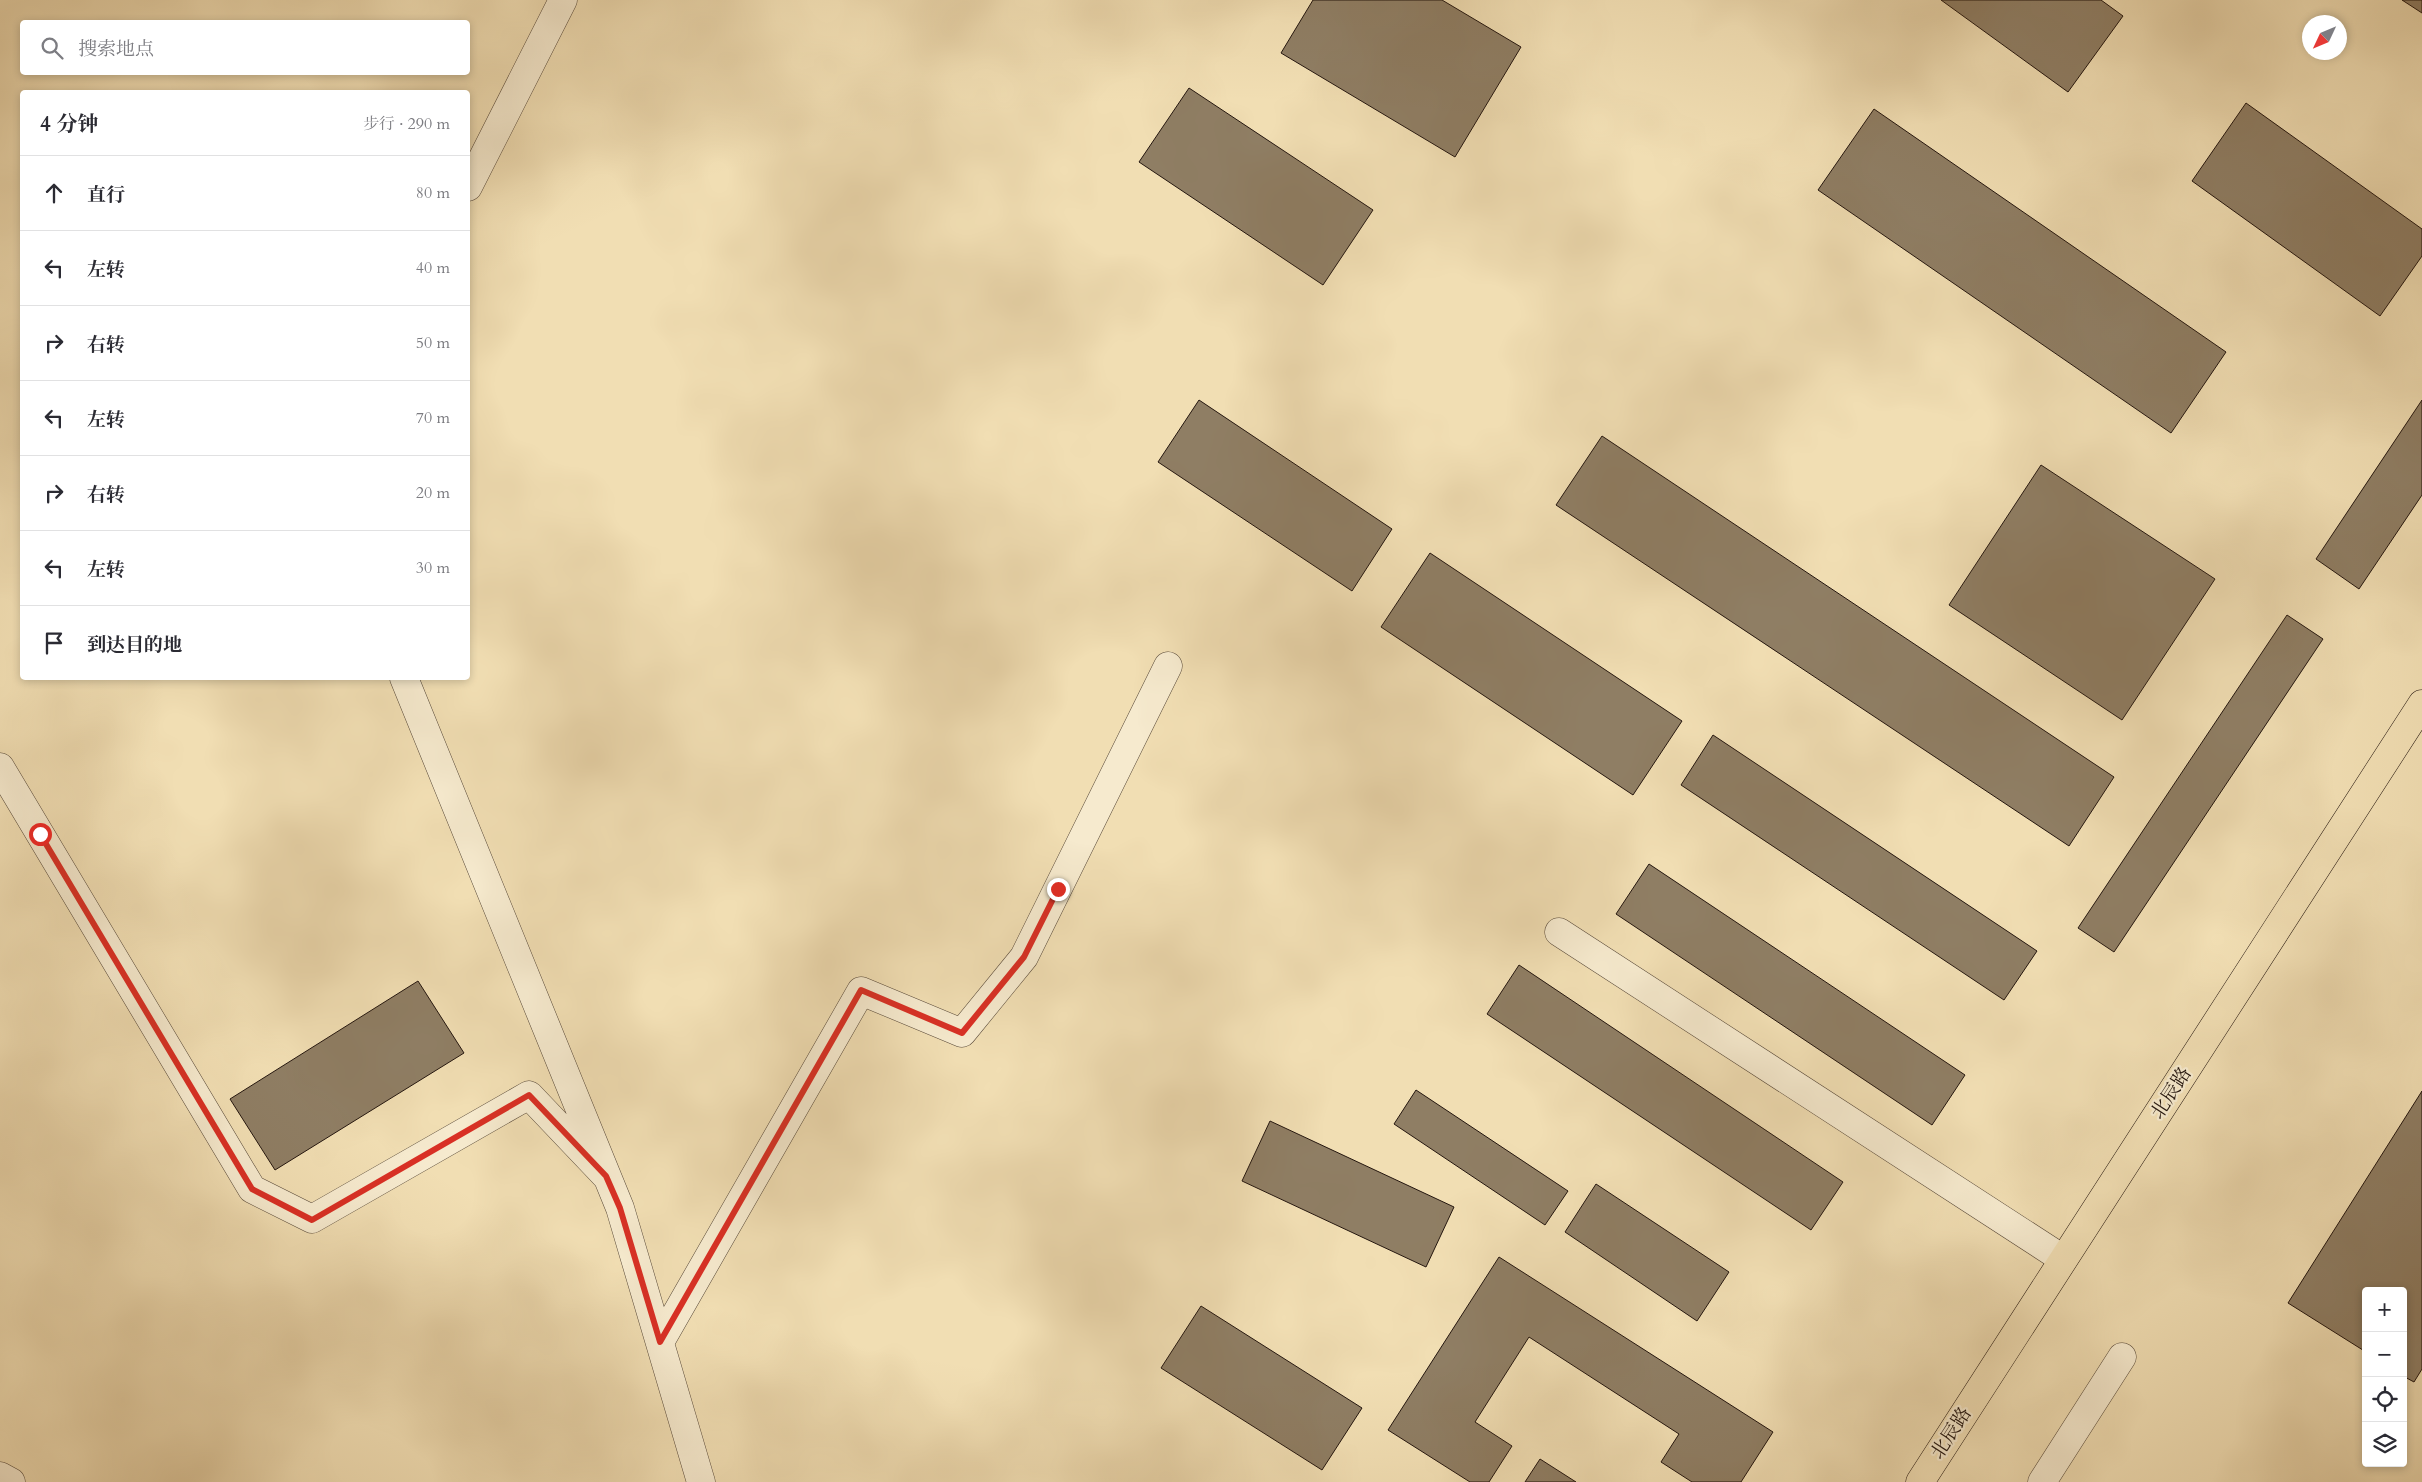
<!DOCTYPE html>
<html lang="zh">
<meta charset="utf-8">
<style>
:root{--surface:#fff;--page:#f7f7f7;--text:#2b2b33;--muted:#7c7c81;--line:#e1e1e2}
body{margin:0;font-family:Cardo,"Noto Serif SC",serif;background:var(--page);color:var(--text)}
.controls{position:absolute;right:15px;bottom:15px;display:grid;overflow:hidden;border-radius:5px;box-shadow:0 2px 8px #0003}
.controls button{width:45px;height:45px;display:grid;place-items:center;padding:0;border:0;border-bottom:1px solid var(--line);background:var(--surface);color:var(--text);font:25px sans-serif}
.compass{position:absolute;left:2302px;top:15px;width:45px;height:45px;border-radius:50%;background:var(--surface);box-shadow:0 2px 8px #0003;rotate:226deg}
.stop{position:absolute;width:15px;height:15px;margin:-11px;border:4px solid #d93025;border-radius:50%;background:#fff}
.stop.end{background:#d93025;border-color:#fff;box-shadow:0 1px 5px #0008}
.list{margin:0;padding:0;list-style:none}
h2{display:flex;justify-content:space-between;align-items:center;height:65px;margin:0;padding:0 20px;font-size:21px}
h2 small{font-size:16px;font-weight:400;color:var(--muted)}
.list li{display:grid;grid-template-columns:32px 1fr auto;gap:15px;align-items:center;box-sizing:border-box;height:75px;padding:0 20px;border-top:1px solid var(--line)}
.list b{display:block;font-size:19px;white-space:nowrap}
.list em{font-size:16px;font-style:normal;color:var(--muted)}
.icon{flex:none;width:28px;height:28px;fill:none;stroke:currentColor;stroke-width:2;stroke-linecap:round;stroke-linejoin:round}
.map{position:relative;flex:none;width:2422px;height:1482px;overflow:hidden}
.search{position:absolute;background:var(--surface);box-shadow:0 2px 8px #0003;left:20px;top:20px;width:450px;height:55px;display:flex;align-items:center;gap:12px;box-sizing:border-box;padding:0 18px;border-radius:5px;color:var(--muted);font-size:19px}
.panel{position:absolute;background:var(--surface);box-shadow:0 2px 8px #0003;left:20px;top:90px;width:450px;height:590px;border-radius:5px}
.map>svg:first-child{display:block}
</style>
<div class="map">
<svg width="2422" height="1482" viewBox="0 0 2422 1482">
<rect width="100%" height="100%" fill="#f1deb3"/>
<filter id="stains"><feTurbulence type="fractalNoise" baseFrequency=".004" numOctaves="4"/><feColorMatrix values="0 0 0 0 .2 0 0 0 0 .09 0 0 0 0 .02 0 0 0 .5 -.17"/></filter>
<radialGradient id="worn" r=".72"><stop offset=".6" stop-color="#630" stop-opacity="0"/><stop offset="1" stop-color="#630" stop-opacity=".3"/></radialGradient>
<path fill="#8f7e64" stroke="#24160f" d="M1313,0H1442L1521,47L1455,157L1281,53Z
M1941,0H2101L2123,16L2068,92Z
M2402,0H2422V13Z
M1189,88L1373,210L1323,285L1139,162Z
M2246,103L2422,229V256L2380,316L2192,181Z
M1874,109L2226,352L2171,433L1818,190Z
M1199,400L1392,529L1352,591L1158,462Z
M2422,400V495L2359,589L2316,559Z
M1602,436L2114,777L2069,846L1556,505Z
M2041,465L2215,579L2122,720L1949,605Z
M1430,553L1682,721L1633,795L1381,627Z
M2287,615L2323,639L2114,952L2078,928Z
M1713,735L2037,951L2004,1000L1681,785Z
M1649,864L1965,1075L1932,1125L1616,914Z
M1519,965L1843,1182L1811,1230L1487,1014Z
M418,981L464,1053L275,1170L230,1099Z
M1416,1090L1568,1191L1545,1225L1394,1124Z
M2422,1091V1369L2414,1382L2403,1376V1291H2366V1352L2288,1303Z
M1270,1121L1454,1207L1426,1267L1242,1181Z
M1596,1184L1729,1272L1697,1321L1565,1232Z
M1499,1257L1773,1432L1741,1482H1692L1661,1462L1679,1434L1529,1337L1475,1422L1512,1446L1489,1482H1470L1388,1430Z
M1201,1306L1362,1408L1322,1470L1161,1368Z
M1540,1459L1576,1482H1525Z"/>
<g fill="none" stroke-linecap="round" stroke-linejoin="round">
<g stroke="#574838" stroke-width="29">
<path id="minor" d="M468,187L563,0
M404,678L620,1208L701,1482
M0,767L252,1189L312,1219L529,1095L606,1176
M1559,932L2063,1259
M660,1342L861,991L962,1033L1024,957L1168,666
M0,1476L11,1482
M2042,1482L2122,1357"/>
</g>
<g stroke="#24160f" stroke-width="29">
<path id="major" d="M1920,1482L2422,704"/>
</g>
<use href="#minor" stroke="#f6eace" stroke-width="28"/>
<use href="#major" stroke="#f1deb3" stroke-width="28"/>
</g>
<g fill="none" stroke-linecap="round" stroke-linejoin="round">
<path stroke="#d93025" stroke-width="6" d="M40,834L252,1189L312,1220L529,1095L606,1176L620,1208L660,1342L861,990L962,1033L1024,957L1058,889"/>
</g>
<g text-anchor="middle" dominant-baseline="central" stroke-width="4.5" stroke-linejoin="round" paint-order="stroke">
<g font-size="19" fill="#24160f" stroke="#f6eace">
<text transform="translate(2171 1093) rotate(-57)">北辰路</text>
<text transform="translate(1951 1433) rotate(-57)">北辰路</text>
</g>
</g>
<rect width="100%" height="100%" filter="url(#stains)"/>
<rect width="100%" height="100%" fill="url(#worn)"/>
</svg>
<div class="controls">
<button>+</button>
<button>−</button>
<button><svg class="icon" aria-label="locate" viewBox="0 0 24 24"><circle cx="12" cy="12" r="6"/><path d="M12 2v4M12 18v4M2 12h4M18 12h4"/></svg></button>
<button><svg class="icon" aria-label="layers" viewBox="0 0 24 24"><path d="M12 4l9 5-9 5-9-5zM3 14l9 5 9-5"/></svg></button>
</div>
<svg class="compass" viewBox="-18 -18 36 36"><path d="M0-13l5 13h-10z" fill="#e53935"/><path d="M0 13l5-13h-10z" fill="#7c7c81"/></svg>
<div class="stop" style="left:40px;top:834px"></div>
<div class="stop end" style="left:1058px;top:889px"></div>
<div class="search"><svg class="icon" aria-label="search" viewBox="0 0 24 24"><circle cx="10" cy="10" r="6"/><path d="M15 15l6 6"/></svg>搜索地点</div>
<section class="panel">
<h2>4 分钟<small>步行 · 290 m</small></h2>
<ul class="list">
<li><svg class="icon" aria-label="ahead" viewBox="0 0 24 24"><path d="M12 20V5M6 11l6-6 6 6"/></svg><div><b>直行</b></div><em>80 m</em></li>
<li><svg class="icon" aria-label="left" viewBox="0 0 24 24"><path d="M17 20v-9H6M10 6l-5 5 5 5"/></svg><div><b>左转</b></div><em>40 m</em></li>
<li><svg class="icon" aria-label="right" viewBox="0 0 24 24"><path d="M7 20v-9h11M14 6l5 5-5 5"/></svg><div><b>右转</b></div><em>50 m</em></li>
<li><svg class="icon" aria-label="left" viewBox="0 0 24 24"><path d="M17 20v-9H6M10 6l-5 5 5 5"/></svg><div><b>左转</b></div><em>70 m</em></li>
<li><svg class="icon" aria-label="right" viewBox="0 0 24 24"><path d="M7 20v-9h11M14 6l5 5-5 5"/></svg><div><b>右转</b></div><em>20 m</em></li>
<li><svg class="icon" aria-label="left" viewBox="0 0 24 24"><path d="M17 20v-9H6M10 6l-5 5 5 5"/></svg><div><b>左转</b></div><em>30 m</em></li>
<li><svg class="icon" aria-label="arrive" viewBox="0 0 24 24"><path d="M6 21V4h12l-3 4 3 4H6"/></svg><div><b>到达目的地</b></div></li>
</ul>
</section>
</div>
